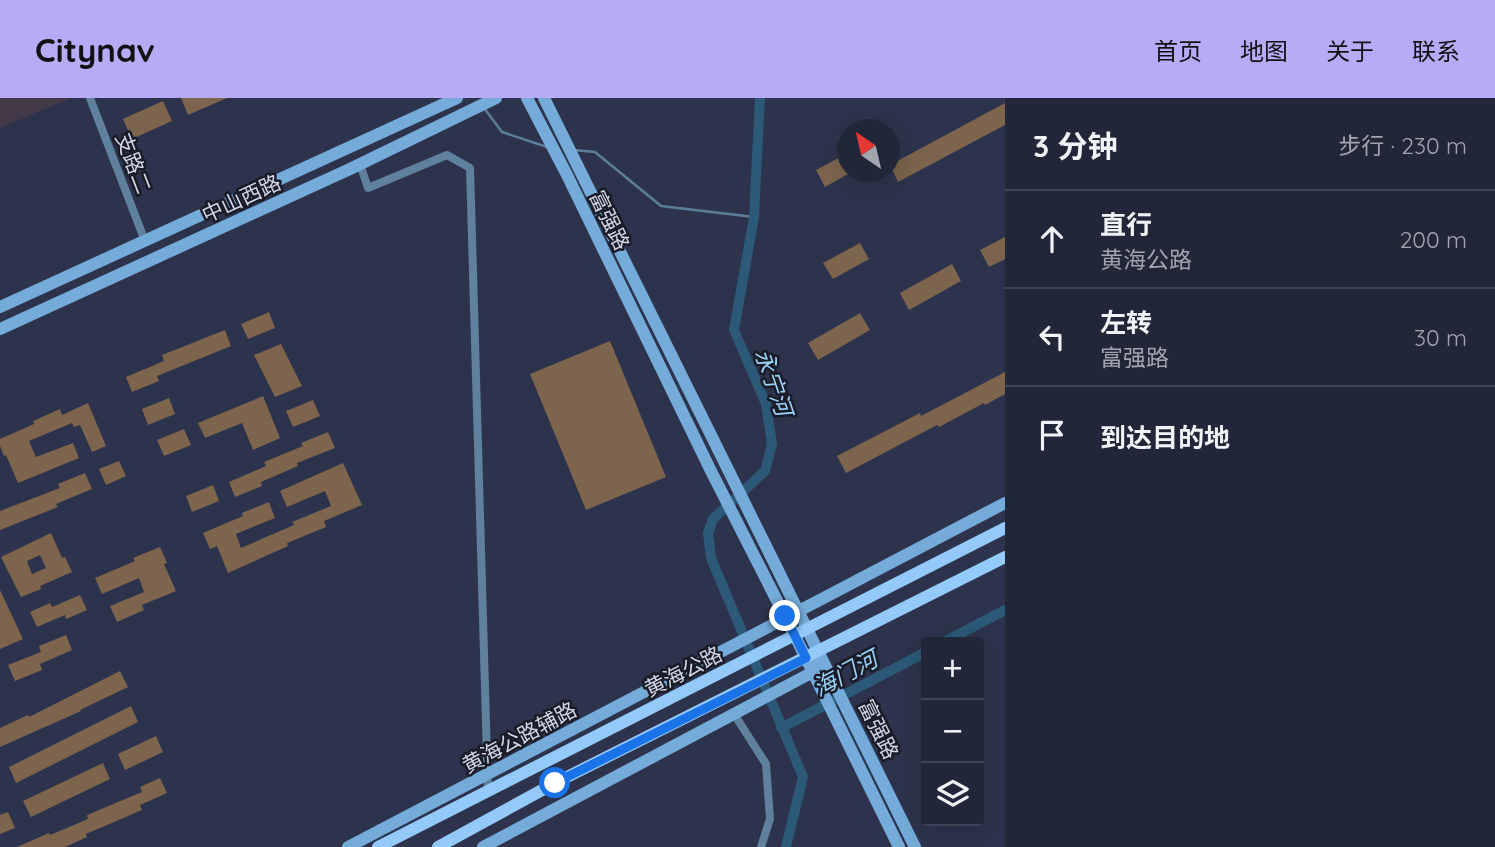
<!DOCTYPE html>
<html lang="zh">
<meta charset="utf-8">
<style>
:root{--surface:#222639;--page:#2e3244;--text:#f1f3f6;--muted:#a2a5ae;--line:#3f4353;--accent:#b7abf8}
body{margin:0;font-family:Quicksand,"Noto Sans SC",sans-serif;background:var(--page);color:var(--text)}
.controls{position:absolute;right:21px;bottom:21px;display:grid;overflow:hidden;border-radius:7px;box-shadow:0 7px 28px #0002}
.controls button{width:63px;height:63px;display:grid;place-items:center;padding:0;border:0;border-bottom:2px solid var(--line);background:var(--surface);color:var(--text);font:35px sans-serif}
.compass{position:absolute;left:837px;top:21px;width:63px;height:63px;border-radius:50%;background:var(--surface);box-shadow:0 7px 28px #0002;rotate:326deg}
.stop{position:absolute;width:21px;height:21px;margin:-16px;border:5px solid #1a73e8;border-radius:50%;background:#fff}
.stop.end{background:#1a73e8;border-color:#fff;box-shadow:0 2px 7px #0008}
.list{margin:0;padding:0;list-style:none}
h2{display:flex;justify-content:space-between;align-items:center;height:91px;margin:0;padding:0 28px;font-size:30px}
h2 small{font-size:23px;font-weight:400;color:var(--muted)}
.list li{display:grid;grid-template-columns:46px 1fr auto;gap:21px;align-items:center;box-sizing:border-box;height:98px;padding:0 28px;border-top:2px solid var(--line)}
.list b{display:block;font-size:26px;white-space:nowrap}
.list p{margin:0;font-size:23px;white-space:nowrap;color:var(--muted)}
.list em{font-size:23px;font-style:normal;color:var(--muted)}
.icon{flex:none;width:38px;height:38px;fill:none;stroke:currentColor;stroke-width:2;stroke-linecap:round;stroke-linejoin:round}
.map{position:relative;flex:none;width:1005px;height:749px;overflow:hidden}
header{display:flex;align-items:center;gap:42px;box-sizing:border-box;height:98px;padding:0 35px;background:var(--accent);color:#111}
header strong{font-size:33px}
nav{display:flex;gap:38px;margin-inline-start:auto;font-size:24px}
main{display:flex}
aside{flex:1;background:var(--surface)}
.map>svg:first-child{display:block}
</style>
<header>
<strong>Citynav</strong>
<nav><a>首页</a><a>地图</a><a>关于</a><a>联系</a></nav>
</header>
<main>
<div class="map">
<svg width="1005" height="749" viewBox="0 0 1005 749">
<rect width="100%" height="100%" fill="#2d334c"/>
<path fill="#423848" d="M0,0H69V1L0,30Z"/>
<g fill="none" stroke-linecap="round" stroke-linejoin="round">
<path stroke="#5d7e98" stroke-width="2.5" d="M484,10L502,34L547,49
M574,52L595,54L661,108L754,119"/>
<path stroke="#2b5977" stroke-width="10" d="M760,0L754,119L734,232L766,306L772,346L765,373L713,421L708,435L711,460L803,679L786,749
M944,544L1005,512
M781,630L926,554"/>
</g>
<path fill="#7c644d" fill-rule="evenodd" d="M181,0H227L188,17Z
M163,3L172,23L132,41L123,21Z
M1005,5V27L898,84L890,67Z
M848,55V76L825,89L816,72Z
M1005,139V161L989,169L980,152Z
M860,145L869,161L833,181L823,165Z
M952,166L961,183L909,212L900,195Z
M269,214L275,230L248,241L241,226Z
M860,215L870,232L818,262L808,245Z
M225,232L231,248L157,278L159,283L132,294L126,279L164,263L162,257Z
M610,243L666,379L586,412L530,276Z
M281,246L302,288L275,299L254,257Z
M1005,274V296L985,307L984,305L939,329L937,327L846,375L837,358L920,315L921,318Z
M263,298L280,340L253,352L242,325L205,340L198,325Z
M169,300L175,316L148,327L142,311Z
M313,302L320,318L293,329L286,313Z
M88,305L106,348L92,354L80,327L74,329L72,325L29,343L36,359L73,345L79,360L18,385L6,357L4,358L0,348V341L34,326L33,323L60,311L62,317Z
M184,331L191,347L164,358L157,342Z
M328,334L335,350L297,365L298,368L261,384L262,388L235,399L229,384L266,368L264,364L303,348L301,345Z
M119,363L126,378L106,387L99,371Z
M343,365L362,407L324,423L326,429L287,445L288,448L228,475L217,448L210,451L203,435L243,418L242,415L269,404L275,420L236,436L241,450L294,427L292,424L331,408L325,393L287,409L280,393Z
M85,375L92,391L56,406L58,409L0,432V413L60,390L58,386Z
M213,387L219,403L192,414L186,398Z
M51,435L62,460L65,459L72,474L40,488L41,491L21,499L1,459ZM40,457L46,470L32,476L27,463Z
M160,449L167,465L164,466L176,493L142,507L144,512L117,524L110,508L144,494L139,480L102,496L95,480L135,463L133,460Z
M0,492L23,541L0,551Z
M80,497L87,512L66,521L65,517L37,529L30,514L50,505L52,509Z
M66,537L72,552L40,566L42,572L15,583L8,567L41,554L39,548Z
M120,573L128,589L80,612L81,613L0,649V630L28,617L29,619Z
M131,608L138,624L16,685L9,669Z
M156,638L163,654L125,672L118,656Z
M103,665L110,681L31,719L23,703Z
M160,680L167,695L140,707L142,712L86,736L87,739L65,749H17L49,735L50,737L88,721L87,717L142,694L140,689Z
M8,714L15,730L0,736V717Z"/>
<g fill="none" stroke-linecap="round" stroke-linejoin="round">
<path stroke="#5f819d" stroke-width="8" d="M90,0L145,143
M360,66L368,90L447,57L470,70L488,694
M734,616L766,666L770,721L761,749"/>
<path stroke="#74abd9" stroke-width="12" d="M527,0L567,77L711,373L795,538L899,749
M544,0L915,749
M0,209L457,0
M0,231L350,71L496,0
M348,749C568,636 785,518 1005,405
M483,749L813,574L815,567"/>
<path stroke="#93cafa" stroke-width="12" d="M378,749L1005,430
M438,749L555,685L1005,459"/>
</g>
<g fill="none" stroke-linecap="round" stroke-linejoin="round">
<path stroke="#1a73e8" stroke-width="9" d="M555,685L806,560L785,518"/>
</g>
<g text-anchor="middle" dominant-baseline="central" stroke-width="5" stroke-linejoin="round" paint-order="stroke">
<g font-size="21" fill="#d2d6e6" stroke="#191c27">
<text transform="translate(134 65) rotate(69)">支路二</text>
<text transform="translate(241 100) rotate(-25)">中山西路</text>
<text transform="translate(610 122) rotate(64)">富强路</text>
<text transform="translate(683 573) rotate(-27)">黄海公路</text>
<text transform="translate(879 631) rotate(64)">富强路</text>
<text transform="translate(519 639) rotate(-28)">黄海公路辅路</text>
</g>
<g font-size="23" font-style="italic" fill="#99d2f9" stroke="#191c27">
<text transform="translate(774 284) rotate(71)">永宁河</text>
<text transform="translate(845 575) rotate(-28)">海门河</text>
</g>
</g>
</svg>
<div class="controls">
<button>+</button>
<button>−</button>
<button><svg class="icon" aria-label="layers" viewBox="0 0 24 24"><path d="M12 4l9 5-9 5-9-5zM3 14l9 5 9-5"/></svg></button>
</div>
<svg class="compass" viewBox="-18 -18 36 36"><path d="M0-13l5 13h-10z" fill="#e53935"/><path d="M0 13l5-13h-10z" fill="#a2a5ae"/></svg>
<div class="stop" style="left:555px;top:685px"></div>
<div class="stop end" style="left:785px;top:518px"></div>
</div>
<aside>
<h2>3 分钟<small>步行 · 230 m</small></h2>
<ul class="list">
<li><svg class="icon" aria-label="ahead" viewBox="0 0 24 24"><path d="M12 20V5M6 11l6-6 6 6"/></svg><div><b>直行</b><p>黄海公路</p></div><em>200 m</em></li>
<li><svg class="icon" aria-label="left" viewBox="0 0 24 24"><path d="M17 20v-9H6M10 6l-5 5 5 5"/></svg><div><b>左转</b><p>富强路</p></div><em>30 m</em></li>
<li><svg class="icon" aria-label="arrive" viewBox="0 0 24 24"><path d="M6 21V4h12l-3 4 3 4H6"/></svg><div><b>到达目的地</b></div></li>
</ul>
</aside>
</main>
